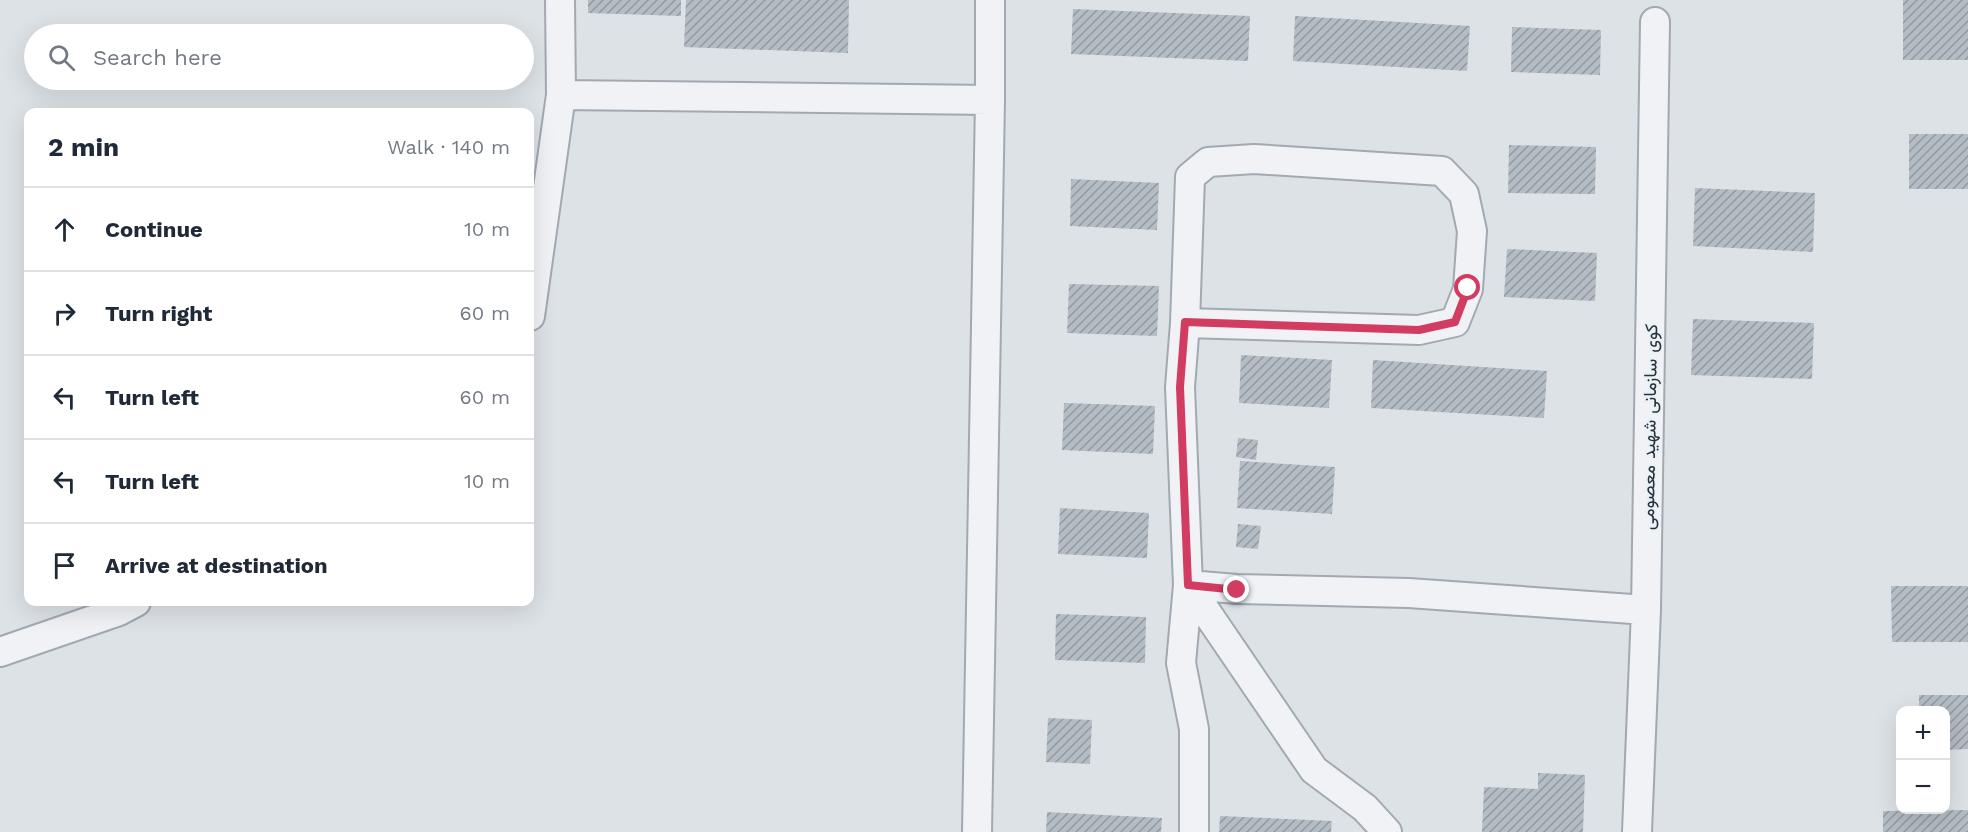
<!DOCTYPE html>
<meta charset="utf-8">
<style>
:root{--surface:#fff;--page:#f6f6f7;--text:#1f2937;--muted:#747a83;--line:#e0e1e3}
body{margin:0;font-family:"Work Sans",Vazirmatn,sans-serif;background:var(--page);color:var(--text)}
.controls{position:absolute;right:18px;bottom:18px;display:grid;overflow:hidden;border-radius:12px;box-shadow:0 6px 24px #0002}
.controls button{width:54px;height:54px;display:grid;place-items:center;padding:0;border:0;border-bottom:2px solid var(--line);background:var(--surface);color:var(--text);font:30px sans-serif}
.stop{position:absolute;width:18px;height:18px;margin:-14px;border:4px solid #d23c61;border-radius:50%;background:#fff}
.stop.end{background:#d23c61;border-color:#fff;box-shadow:0 2px 6px #0008}
.list{margin:0;padding:0;list-style:none}
h2{display:flex;justify-content:space-between;align-items:center;height:78px;margin:0;padding:0 24px;font-size:26px}
h2 small{font-size:20px;font-weight:400;color:var(--muted)}
.list li{display:grid;grid-template-columns:39px 1fr auto;gap:18px;align-items:center;box-sizing:border-box;height:84px;padding:0 24px;border-top:2px solid var(--line)}
.list b{display:block;font-size:22px;white-space:nowrap}
.list em{font-size:20px;font-style:normal;color:var(--muted)}
.icon{flex:none;width:33px;height:33px;fill:none;stroke:currentColor;stroke-width:2;stroke-linecap:round;stroke-linejoin:round}
.map{position:relative;flex:none;width:1968px;height:832px;overflow:hidden}
.search{position:absolute;background:var(--surface);box-shadow:0 6px 24px #0002;left:24px;top:24px;width:510px;height:66px;display:flex;align-items:center;gap:15px;box-sizing:border-box;padding:0 21px;border-radius:33px;color:var(--muted);font-size:22px}
.panel{position:absolute;background:var(--surface);box-shadow:0 6px 24px #0002;left:24px;top:108px;width:510px;height:498px;border-radius:12px}
.map>svg:first-child{display:block}
</style>
<div class="map">
<svg width="1968" height="832" viewBox="0 0 1968 832">
<defs>
<pattern id="building-hatch" width="6" height="6" patternUnits="userSpaceOnUse" patternTransform="scale(1.5)"><rect width="6" height="6" fill="#b4bcc4"/><path d="M-1 1l2-2M0 6l6-6M5 7l2-2" fill="none" stroke="#9299a1"/></pattern>
</defs>
<rect width="100%" height="100%" fill="#dde2e7"/>
<path fill="url(#building-hatch)" d="M588,0H681V16L588,13Z
M686,0H849L848,53L684,47Z
M1903,0H1968V60H1903Z
M1073,9L1250,16L1248,61L1071,54Z
M1295,16L1470,26L1467,71L1293,61Z
M1512,27L1601,30L1600,75L1511,72Z
M1909,134H1968V189H1909Z
M1509,145L1596,147L1595,194L1508,193Z
M1071,179L1159,183L1157,230L1070,226Z
M1695,188L1815,193L1813,252L1693,246Z
M1507,249L1597,253L1595,301L1504,297Z
M1069,284L1159,286L1157,336L1067,333Z
M1693,319L1814,323L1812,379L1691,375Z
M1241,355L1332,360L1329,408L1239,403Z
M1373,360L1547,371L1544,418L1371,408Z
M1064,403L1155,406L1153,454L1062,450Z
M1238,438L1258,440L1256,460L1236,457Z
M1240,461L1335,467L1332,514L1237,508Z
M1060,508L1149,513L1147,558L1058,554Z
M1238,524L1261,526L1258,549L1236,547Z
M1891,586H1968V642H1892Z
M1056,614L1146,617L1145,663L1055,660Z
M1919,695H1968V749L1946,750V710H1919Z
M1048,718L1092,720L1090,764L1046,762Z
M1538,773L1585,775L1583,832H1482L1484,787L1538,789Z
M1968,810V832H1883V811Z
M1047,812L1162,818L1161,832H1046Z
M1220,816L1332,821L1331,832H1219Z"/>
<g fill="none" stroke-linecap="round" stroke-linejoin="round">
<g stroke="#a2a9b1" stroke-width="32">
<path id="minor" d="M560,0L561,95L990,100
M530,316L561,95
M1185,323L1419,330L1455,322L1468,289L1472,231L1464,194L1442,171L1254,159L1208,162L1190,177L1185,323L1180,387L1188,585L1181,663L1194,729V832
M1188,585L1237,589L1409,593L1646,610
M1188,585L1314,770L1365,808L1387,832
M0,652L119,611L136,602
M977,832L990,100V0
M1637,832L1646,610L1655,22"/>
</g>
<use href="#minor" stroke="#f0f2f6" stroke-width="28"/>
</g>
<g fill="none" stroke-linecap="round" stroke-linejoin="round">
<path stroke="#d23c61" stroke-width="8" d="M1237,590L1188,585L1180,387L1185,322L1419,330L1455,322L1468,288"/>
</g>
<g text-anchor="middle" dominant-baseline="central" stroke-width="4.5" stroke-linejoin="round" paint-order="stroke">
<g font-size="18" fill="#26313e" stroke="#ecf1f5">
<text transform="translate(1649 427) rotate(-89)">کوی سازمانی شهید معصومی</text>
</g>
</g>
</svg>
<div class="controls">
<button>+</button>
<button>−</button>
</div>
<div class="stop" style="left:1468px;top:288px"></div>
<div class="stop end" style="left:1237px;top:590px"></div>
<div class="search"><svg class="icon" aria-label="search" viewBox="0 0 24 24"><circle cx="10" cy="10" r="6"/><path d="M15 15l6 6"/></svg>Search here</div>
<section class="panel">
<h2>2 min<small>Walk · 140 m</small></h2>
<ul class="list">
<li><svg class="icon" aria-label="ahead" viewBox="0 0 24 24"><path d="M12 20V5M6 11l6-6 6 6"/></svg><div><b>Continue</b></div><em>10 m</em></li>
<li><svg class="icon" aria-label="right" viewBox="0 0 24 24"><path d="M7 20v-9h11M14 6l5 5-5 5"/></svg><div><b>Turn right</b></div><em>60 m</em></li>
<li><svg class="icon" aria-label="left" viewBox="0 0 24 24"><path d="M17 20v-9H6M10 6l-5 5 5 5"/></svg><div><b>Turn left</b></div><em>60 m</em></li>
<li><svg class="icon" aria-label="left" viewBox="0 0 24 24"><path d="M17 20v-9H6M10 6l-5 5 5 5"/></svg><div><b>Turn left</b></div><em>10 m</em></li>
<li><svg class="icon" aria-label="arrive" viewBox="0 0 24 24"><path d="M6 21V4h12l-3 4 3 4H6"/></svg><div><b>Arrive at destination</b></div></li>
</ul>
</section>
</div>
